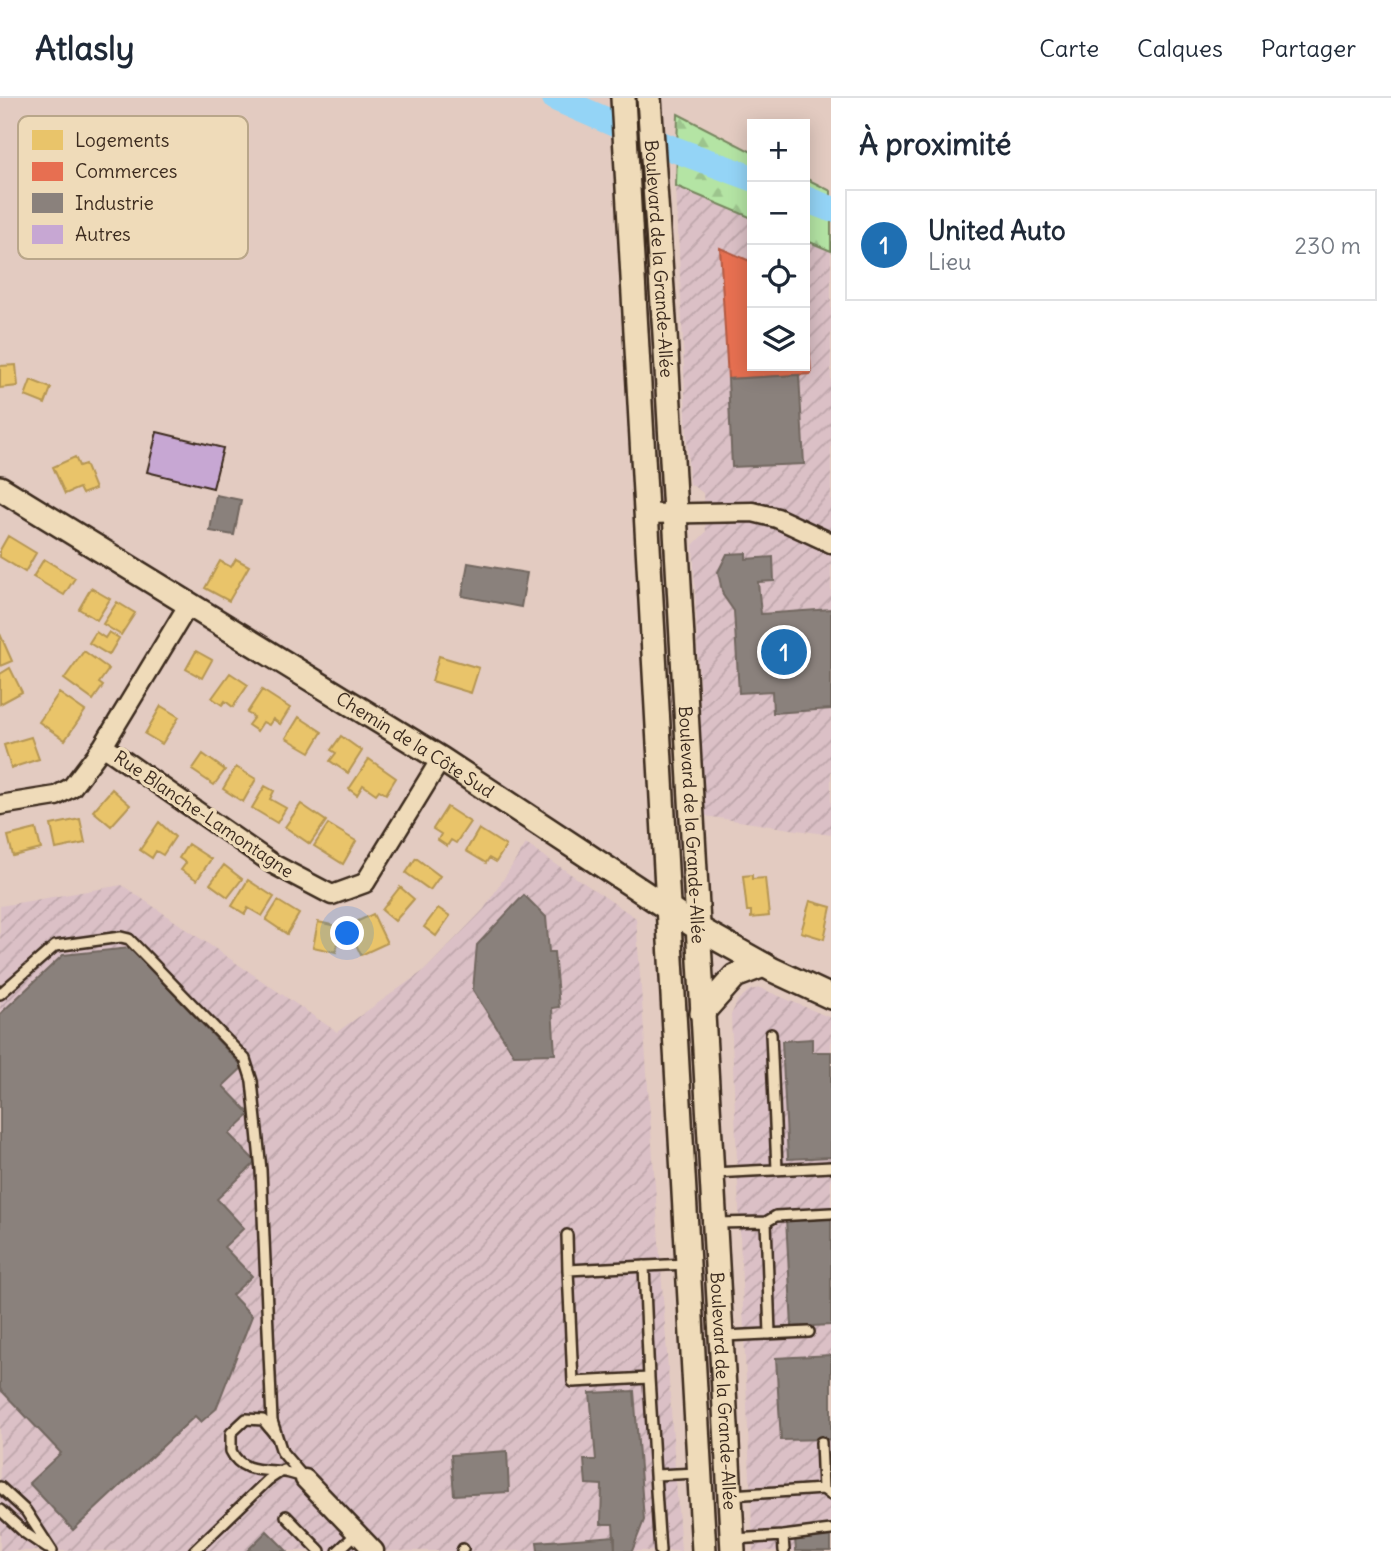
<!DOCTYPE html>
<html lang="fr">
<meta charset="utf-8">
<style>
:root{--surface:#fff;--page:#f6f6f7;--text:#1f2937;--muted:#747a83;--line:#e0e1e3;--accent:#1f6fb2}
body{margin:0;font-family:Delius,sans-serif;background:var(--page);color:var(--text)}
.controls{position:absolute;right:21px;top:21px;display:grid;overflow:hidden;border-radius:0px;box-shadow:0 4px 18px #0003}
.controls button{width:63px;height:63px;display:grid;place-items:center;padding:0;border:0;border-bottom:2px solid var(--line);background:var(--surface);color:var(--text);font:35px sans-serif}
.you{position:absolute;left:348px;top:836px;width:24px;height:24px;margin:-18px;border:5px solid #fff;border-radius:50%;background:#1a73e8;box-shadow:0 0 0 10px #1a73e833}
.badge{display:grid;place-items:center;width:46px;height:46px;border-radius:50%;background:var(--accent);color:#fff;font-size:23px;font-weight:700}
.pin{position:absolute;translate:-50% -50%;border:4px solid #fff;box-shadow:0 2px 7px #0006}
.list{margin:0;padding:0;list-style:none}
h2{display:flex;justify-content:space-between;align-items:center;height:91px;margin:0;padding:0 28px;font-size:30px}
h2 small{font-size:23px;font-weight:400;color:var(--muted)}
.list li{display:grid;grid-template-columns:46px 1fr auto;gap:21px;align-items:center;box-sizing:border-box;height:112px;margin:0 14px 14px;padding:0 14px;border:2px solid var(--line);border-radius:0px}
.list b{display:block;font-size:26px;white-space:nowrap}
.list p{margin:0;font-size:23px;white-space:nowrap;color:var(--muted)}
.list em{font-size:23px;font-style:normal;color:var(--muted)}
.icon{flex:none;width:38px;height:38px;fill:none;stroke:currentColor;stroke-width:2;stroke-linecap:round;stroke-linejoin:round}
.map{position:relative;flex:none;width:831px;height:1453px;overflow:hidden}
header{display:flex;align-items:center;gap:42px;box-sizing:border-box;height:98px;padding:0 35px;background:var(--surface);border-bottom:2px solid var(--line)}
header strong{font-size:33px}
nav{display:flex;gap:38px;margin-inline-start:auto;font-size:24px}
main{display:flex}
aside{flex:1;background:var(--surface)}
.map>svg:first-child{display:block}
</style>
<header>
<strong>Atlasly</strong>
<nav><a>Carte</a><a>Calques</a><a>Partager</a></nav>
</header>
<main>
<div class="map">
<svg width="831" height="1453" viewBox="0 0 831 1453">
<defs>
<pattern id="industrial-furrows" width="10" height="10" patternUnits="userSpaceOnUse" patternTransform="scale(1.75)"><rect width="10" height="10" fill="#dbc0c6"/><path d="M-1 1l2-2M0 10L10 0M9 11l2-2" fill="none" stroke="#bda5aa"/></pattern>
<pattern id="forest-firs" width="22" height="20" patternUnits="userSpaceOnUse" patternTransform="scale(1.75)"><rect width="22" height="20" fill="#b4e4a4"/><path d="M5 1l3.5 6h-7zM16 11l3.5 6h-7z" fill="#9cc48d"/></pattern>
</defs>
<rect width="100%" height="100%" fill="#e3cbc1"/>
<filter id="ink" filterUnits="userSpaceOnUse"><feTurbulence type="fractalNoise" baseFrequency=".0143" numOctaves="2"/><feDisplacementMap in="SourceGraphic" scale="14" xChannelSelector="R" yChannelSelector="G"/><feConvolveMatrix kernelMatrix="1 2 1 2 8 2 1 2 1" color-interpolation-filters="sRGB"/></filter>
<g filter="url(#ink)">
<path fill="url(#industrial-furrows)" d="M676,88L752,120V268H805V142L831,153V737L705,718L693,447L706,434L703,395L689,385Z
M526,746L636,820L681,1453H0V808L122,787L337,934L425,872L484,811Z
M760,890L831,920V1453H753L731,917L738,902L750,892Z"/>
<path fill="url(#forest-firs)" stroke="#788761" stroke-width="2" d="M678,16L752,54V120L676,88Z
M805,80L831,93V153L805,142Z"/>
<path fill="#e9c46a" stroke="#b59653" stroke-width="2" d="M16,267L18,288L0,290V268Z
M31,282L51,290L45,306L25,298Z
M75,359L79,368L85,366L95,391L82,396L79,390L65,396L53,369Z
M8,438L36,455L25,474L0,459V452Z
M44,461L75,480L64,497L33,479Z
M236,461L249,468L229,503L205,490L220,463L231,469Z
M91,490L110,501L97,522L79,511Z
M117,504L135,515L121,537L103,526Z
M96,534L105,540L109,534L119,540L109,557L89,545Z
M0,536L12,563L0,568Z
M84,553L109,571L99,585L103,588L93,602L64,581Z
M196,553L212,562L202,580L186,571Z
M439,558L479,570L471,595L432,583Z
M10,570L22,594L0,606V576Z
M230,575L248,587L233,609L225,603L222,607L212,600Z
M262,592L290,610L280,626L273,621L269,627L263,624L257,633L248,627L254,619L247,615Z
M59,595L85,613L65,642L39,624Z
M161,608L179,619L162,646L145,636Z
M299,619L322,634L310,654L286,640Z
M341,638L362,653L348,675L330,663L336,655L331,652Z
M31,639L39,661L11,670L4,647Z
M203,656L225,672L214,687L192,672Z
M369,661L396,680L386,696L379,692L376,696L363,687L357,697L349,691Z
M236,669L256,681L243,704L223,691Z
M265,688L274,693L270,701L286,710L277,725L252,710Z
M112,691L130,707L111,728L93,713Z
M301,706L326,723L310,746L285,729Z
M447,709L470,724L456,745L451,742L447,748L438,742L441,736L433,731Z
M80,721L85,745L56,751L51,727Z
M159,724L175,739L163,757L156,753L152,760L140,752Z
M328,726L356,743L343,766L314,748Z
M36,731L41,751L13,758L8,738Z
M479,731L506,748L496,764L489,760L486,765L466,753Z
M188,746L211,761L197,782L181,772L186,765L179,760Z
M416,760L440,778L430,792L406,775Z
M224,767L242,781L228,799L210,786Z
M752,777V781L765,780L769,818L751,820V813H747L743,778Z
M248,782L274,799L262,818L248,810L245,816L232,808Z
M400,789L414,801L395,823L382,812Z
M278,803L299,816L287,836L266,822Z
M810,803L831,809L824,841L801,834Z
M438,810L450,818L436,838L424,829Z
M373,816L387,845L361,857L350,834L357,831L354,825Z
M318,824L341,829L336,854L313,849Z"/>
<path fill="#e76f51" stroke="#b35a42" stroke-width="2" d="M720,150L752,164V268H805V186L811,276L728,281Z"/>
<path fill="#8a817c" stroke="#726760" stroke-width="2" d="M799,277L804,366L732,369L728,281Z
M216,397L241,402L234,437L210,433Z
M746,455V461L773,459L774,483L758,484L761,516L831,511V611L773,615L772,593L739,595L734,513L723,497L718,474L727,456Z
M468,465L527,475L521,509L462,498Z
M524,797L546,819L549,854H554L559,909L552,910L555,956L514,957L473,892L477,847Z
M130,850L243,969L223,988L250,1016L229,1036L256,1064L217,1101L244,1130L224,1149L252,1178L232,1197L252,1218L216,1311L201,1324L195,1318L73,1432L29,1385L61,1355L0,1291V916L63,857Z
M812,941V954H831V1059L788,1061L782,943Z
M831,1118V1227L792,1229L786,1121Z
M831,1257V1351L830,1341L781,1342L776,1260Z
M634,1293L644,1422L632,1453H615L613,1426H601L602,1387L586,1386L584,1362H596L590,1295Z
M507,1353L509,1394L454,1397L451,1357Z
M267,1433L287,1453H247Z
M615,1438V1453H538L537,1444Z
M831,1438V1453H796L795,1440Z"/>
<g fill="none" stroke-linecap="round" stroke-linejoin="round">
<path stroke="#94d4f6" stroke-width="26" d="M555,0L668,49L752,80
M805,101L831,111"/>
</g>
<path fill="#c7a7d3" stroke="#3b2a1e" stroke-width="2" d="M157,334L223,350L213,390L147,374Z"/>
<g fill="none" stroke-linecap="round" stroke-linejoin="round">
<g stroke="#3b2a1e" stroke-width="14">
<path id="service" d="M0,896L55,848L121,839L129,841L245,961L252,983L261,1072L272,1323L282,1354L305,1381C280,1365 245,1383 231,1353V1335L246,1321L263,1322L276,1338
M771,936L777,1071
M713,1075L831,1069
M766,1124L776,1118L831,1115
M715,1125L766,1124L770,1236
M567,1137L568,1172
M644,1168L649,1280
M724,1238L809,1234
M821,1344L823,1391
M655,1377L649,1280L573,1284L568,1172L686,1166
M0,1389L26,1413L52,1453
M731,1397L823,1391L831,1397
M0,1412L25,1435L47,1450
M286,1418L320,1453
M783,1438L831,1432
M733,1441L783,1438L784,1453
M194,1453L268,1382L283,1372
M338,1453L357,1435
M462,1453L463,1451
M660,1453L655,1377L698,1375"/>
</g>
<g stroke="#3b2a1e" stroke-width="23">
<path id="minor" d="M646,416L753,414L777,420L831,445
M103,648L273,766L332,797L365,785L441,661
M0,707L56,698L72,689L103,648L189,506
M305,1381L374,1453"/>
</g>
<g stroke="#3b2a1e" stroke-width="28">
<g id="tertiary">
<path d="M623,0L704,1453"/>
<path id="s1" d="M649,0L665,236L733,1453"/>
<path id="s2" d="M0,390L441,661L696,829L773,872L831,899"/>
<path d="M702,915L735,878L764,867"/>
</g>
</g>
<use href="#service" stroke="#efdbb9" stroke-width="9"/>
<use href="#minor" stroke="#efdbb9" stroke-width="18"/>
<use href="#tertiary" stroke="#efdbb9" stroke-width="23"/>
</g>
</g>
<g text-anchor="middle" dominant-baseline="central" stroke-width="7" stroke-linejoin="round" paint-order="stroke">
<g font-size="18" fill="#3b2a1e" stroke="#efdbb9">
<text stroke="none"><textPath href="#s1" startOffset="161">Boulevard de la Grande-Allée</textPath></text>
<text stroke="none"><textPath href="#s2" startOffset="488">Chemin de la Côte Sud</textPath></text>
<text transform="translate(204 716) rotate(34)">Rue Blanche-Lamontagne</text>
<text stroke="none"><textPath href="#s1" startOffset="728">Boulevard de la Grande-Allée</textPath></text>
<text stroke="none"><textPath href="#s1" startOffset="1295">Boulevard de la Grande-Allée</textPath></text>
</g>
</g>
<rect x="18" y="18" width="230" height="143" rx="10" fill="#efdbb9" stroke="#b9a68a" stroke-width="2"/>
<rect x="32" y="32" width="31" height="20" fill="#e9c46a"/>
<rect x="32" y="64" width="31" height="19" fill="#e76f51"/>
<rect x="32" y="95" width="31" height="20" fill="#8a817c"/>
<rect x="32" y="127" width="31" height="19" fill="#c7a7d3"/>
<g font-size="19" fill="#3b2a1e">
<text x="75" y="49">Logements</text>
<text x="75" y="80">Commerces</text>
<text x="75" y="112">Industrie</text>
<text x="75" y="143">Autres</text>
</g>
</svg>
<div class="controls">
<button>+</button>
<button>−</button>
<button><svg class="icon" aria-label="locate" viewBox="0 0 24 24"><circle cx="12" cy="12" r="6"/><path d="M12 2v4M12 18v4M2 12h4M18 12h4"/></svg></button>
<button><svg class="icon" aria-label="layers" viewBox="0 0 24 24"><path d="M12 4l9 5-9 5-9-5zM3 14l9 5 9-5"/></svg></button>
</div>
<div class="you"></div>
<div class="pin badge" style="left:784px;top:554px">1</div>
</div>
<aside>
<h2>À proximité<small></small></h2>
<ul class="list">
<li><span class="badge">1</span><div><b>United Auto</b><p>Lieu</p></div><em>230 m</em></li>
</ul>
</aside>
</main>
